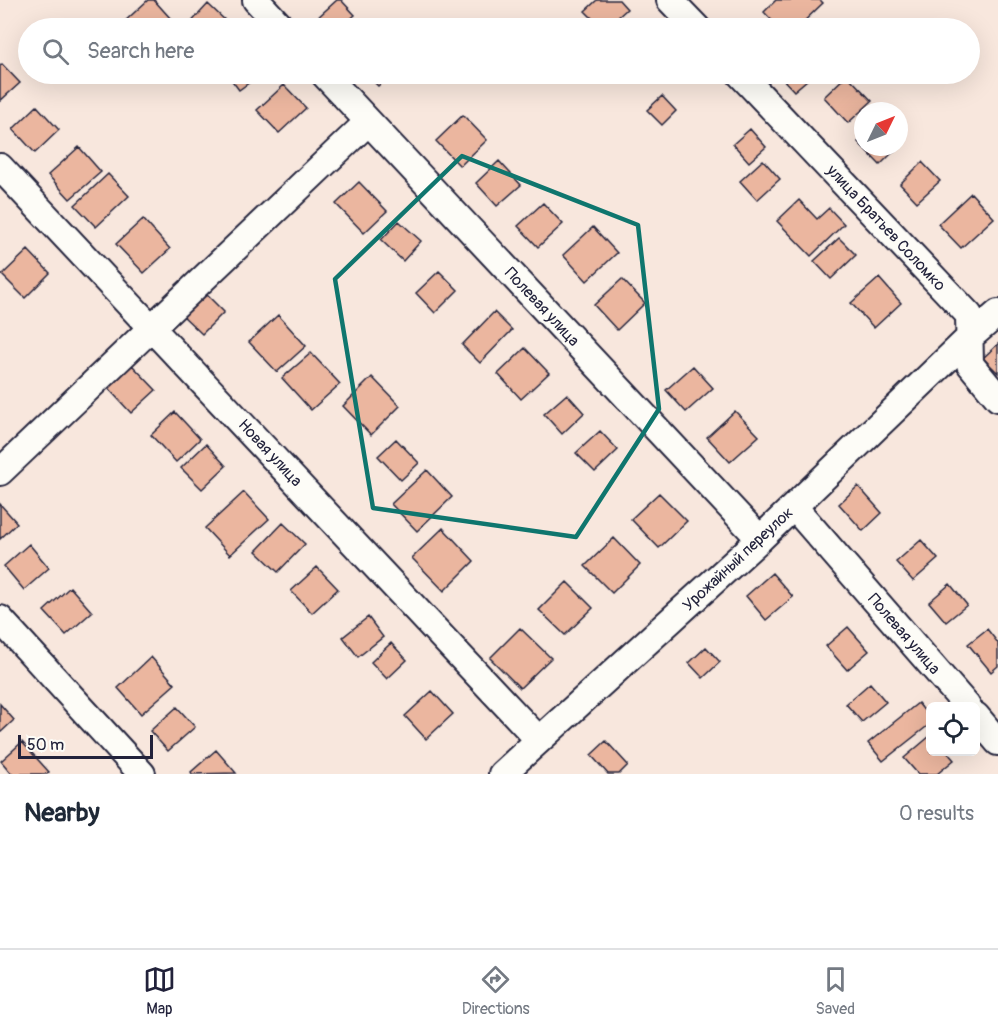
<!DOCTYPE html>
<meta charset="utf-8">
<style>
:root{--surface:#fff;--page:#f2f2f3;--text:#1f2937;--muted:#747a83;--line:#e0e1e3;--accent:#22223b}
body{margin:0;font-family:Pangolin,sans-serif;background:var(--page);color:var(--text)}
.controls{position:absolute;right:18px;bottom:18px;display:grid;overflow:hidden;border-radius:9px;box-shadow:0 6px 24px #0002}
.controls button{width:54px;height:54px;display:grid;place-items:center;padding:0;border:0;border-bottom:2px solid var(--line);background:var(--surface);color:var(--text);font:30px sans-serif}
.compass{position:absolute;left:854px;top:102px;width:54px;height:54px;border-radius:50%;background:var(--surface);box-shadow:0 6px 24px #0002;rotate:47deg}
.scale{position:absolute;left:18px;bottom:15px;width:135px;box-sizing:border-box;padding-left:6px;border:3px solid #22223b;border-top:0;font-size:16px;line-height:21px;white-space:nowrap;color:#22223b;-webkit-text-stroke:4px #fdfcf7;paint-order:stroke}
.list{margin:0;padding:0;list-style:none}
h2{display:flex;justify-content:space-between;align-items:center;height:78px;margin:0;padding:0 24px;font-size:26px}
h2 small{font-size:20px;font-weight:400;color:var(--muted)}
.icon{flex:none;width:33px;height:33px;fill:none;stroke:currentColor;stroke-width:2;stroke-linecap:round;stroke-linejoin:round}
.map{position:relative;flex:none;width:998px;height:774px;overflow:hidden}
.search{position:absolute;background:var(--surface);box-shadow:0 6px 24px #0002;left:18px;right:18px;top:18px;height:66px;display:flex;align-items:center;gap:15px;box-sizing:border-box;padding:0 21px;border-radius:33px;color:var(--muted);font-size:22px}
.sheet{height:174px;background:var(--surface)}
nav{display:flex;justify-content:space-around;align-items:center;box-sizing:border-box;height:84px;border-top:2px solid var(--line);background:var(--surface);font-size:16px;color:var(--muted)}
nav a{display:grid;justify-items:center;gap:3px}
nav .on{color:var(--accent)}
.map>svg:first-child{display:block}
</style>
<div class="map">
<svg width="998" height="774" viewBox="0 0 998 774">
<rect width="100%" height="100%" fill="#f8e7dd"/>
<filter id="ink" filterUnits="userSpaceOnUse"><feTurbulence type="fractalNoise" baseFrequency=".0167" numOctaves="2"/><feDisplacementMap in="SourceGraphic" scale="12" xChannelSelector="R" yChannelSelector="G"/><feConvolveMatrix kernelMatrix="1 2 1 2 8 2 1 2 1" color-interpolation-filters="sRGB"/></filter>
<g filter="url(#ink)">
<path fill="#ebb69f" stroke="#22223b" stroke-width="1.5" d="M148,0H154L171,19L161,28H128L123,23Z
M337,0H341L355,15L340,28H325L316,19Z
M597,0H619L627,9L606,28H602L585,11Z
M776,0H820L823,3L797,28H779L764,12Z
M208,4L229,24L225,28H186Z
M2,64L20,83L0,101V66Z
M227,74H261L239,90Z
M366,74H392L378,86Z
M778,74H814L794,91Z
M847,75L872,101L848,123L824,97Z
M284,85L306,108L279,133L257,110Z
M662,96L676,111L662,125L647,110Z
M37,106L59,130L35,153L13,129Z
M463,115L487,140L460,166L436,141Z
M750,129L766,147L749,162L733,144Z
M863,137V147H898L880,165L858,142Z
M79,147L101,172L70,199L48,175Z
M763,160L780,179L757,200L740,181Z
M499,161L521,185L497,206L476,183Z
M922,162L940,181L917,202L900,184Z
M108,174L129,196L96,227L75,205Z
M359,182L387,211L364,233L336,204Z
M971,193L994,218L961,248L938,224Z
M799,200L817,219L829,208L844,224L811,256L777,221Z
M543,203L563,224L538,247L518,226Z
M143,219L170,249L144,273L116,244Z
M399,221L421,241L403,261L381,240Z
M593,227L617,253L587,281L563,255Z
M839,238L856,255L831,279L814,261Z
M28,250L50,273L25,298L2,275Z
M439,271L458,290L435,313L416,293Z
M879,278L901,303L874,328L851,303Z
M622,279L645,303L617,330L594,305Z
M204,292L224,312L202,334L181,314Z
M494,312L512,330L480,363L462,345Z
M278,315L306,346L277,372L249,342Z
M998,344V373L983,358Z
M525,348L549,373L521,399L498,374Z
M311,353L340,384L311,410L282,378Z
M132,365L156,390L131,413L108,388Z
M693,366L713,388L686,412L666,390Z
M372,377L400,406L371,435L343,406Z
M567,394L584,413L562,434L544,414Z
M735,411L759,436L730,462L707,437Z
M175,412L200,439L176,462L151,435Z
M600,431L618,450L595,472L576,453Z
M396,439L419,463L401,480L378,456Z
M206,444L226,466L202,489L181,468Z
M427,470L452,497L417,531L391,504Z
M858,486L882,513L863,531L839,504Z
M244,492L269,519L230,555L205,528Z
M659,493L687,521L659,548L631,519Z
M0,504L17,523L0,539Z
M283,523L305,544L278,572L256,551Z
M443,528L474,561L444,591L412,558Z
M614,538L640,565L612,593L585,566Z
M921,540L938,559L913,581L896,562Z
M29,544L49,568L24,590L4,566Z
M317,567L338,589L312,613L291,591Z
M772,573L793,597L766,620L746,596Z
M567,582L593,608L565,635L539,610Z
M950,584L967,605L946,622L929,602Z
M70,587L92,612L66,635L44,611Z
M368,617L383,637L358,657L343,637Z
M848,627L869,651L847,670L826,646Z
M520,628L551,658L520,688L490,658Z
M987,629L998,643V666L991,672L968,644Z
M391,643L407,660L387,679L371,662Z
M706,647L720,662L703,678L689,663Z
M151,657L175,684L141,714L118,688Z
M870,683L886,702L862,722L846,704Z
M432,691L453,714L426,739L405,716Z
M918,703L930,718V724L883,761L868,743Z
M0,704L14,720L0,733Z
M177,707L195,727L168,751L150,731Z
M930,736V752H947L954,760L937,774H918L904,758Z
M606,741L628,765L619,774H608L591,755Z
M22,742L49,772L47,774H12L1,761Z
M216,750L236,773L192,774L191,772Z"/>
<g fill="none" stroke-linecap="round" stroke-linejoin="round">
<g stroke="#22223b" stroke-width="30">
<path id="minor" d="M256,0L282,28
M670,0L697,28
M324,74L760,539
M740,74L969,315L970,364L998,398
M0,167L539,740
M0,472L368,122
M794,507L967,706
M0,619L142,774
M976,716L998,742
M502,774L760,539L969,338L998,313"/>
</g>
<use href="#minor" stroke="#fdfcf7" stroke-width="26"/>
</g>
</g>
<path fill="none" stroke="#0f766e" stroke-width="4.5" stroke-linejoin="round" d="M462,156L638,225L659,409L576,537L373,508L335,279Z"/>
<g text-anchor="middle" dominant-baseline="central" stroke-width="4.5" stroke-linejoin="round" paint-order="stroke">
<g font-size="16" fill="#22223b" stroke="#fdfcf7">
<text transform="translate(886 228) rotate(47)">улица Братьев Соломко</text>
<text transform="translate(542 307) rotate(47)">Полевая улица</text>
<text transform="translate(270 453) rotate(47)">Новая улица</text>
<text transform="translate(738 559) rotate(-43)">Урожайный переулок</text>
<text transform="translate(904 634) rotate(49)">Полевая улица</text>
</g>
</g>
</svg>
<div class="controls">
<button><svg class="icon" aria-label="locate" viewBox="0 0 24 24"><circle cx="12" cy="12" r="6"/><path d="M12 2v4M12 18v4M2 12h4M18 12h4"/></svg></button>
</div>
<svg class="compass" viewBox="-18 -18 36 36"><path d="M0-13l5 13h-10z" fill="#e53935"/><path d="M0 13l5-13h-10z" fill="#747a83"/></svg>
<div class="scale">50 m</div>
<div class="search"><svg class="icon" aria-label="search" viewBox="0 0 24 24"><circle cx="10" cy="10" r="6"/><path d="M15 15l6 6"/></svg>Search here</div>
</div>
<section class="sheet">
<h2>Nearby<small>0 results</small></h2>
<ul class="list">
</ul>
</section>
<nav>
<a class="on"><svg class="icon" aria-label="map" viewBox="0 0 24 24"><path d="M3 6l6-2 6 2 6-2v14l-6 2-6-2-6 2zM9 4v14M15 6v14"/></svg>Map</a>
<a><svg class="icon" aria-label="directions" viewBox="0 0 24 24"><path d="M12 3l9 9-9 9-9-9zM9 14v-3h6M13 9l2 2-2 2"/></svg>Directions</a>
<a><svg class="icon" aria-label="saved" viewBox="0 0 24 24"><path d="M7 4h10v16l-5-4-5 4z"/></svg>Saved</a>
</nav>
